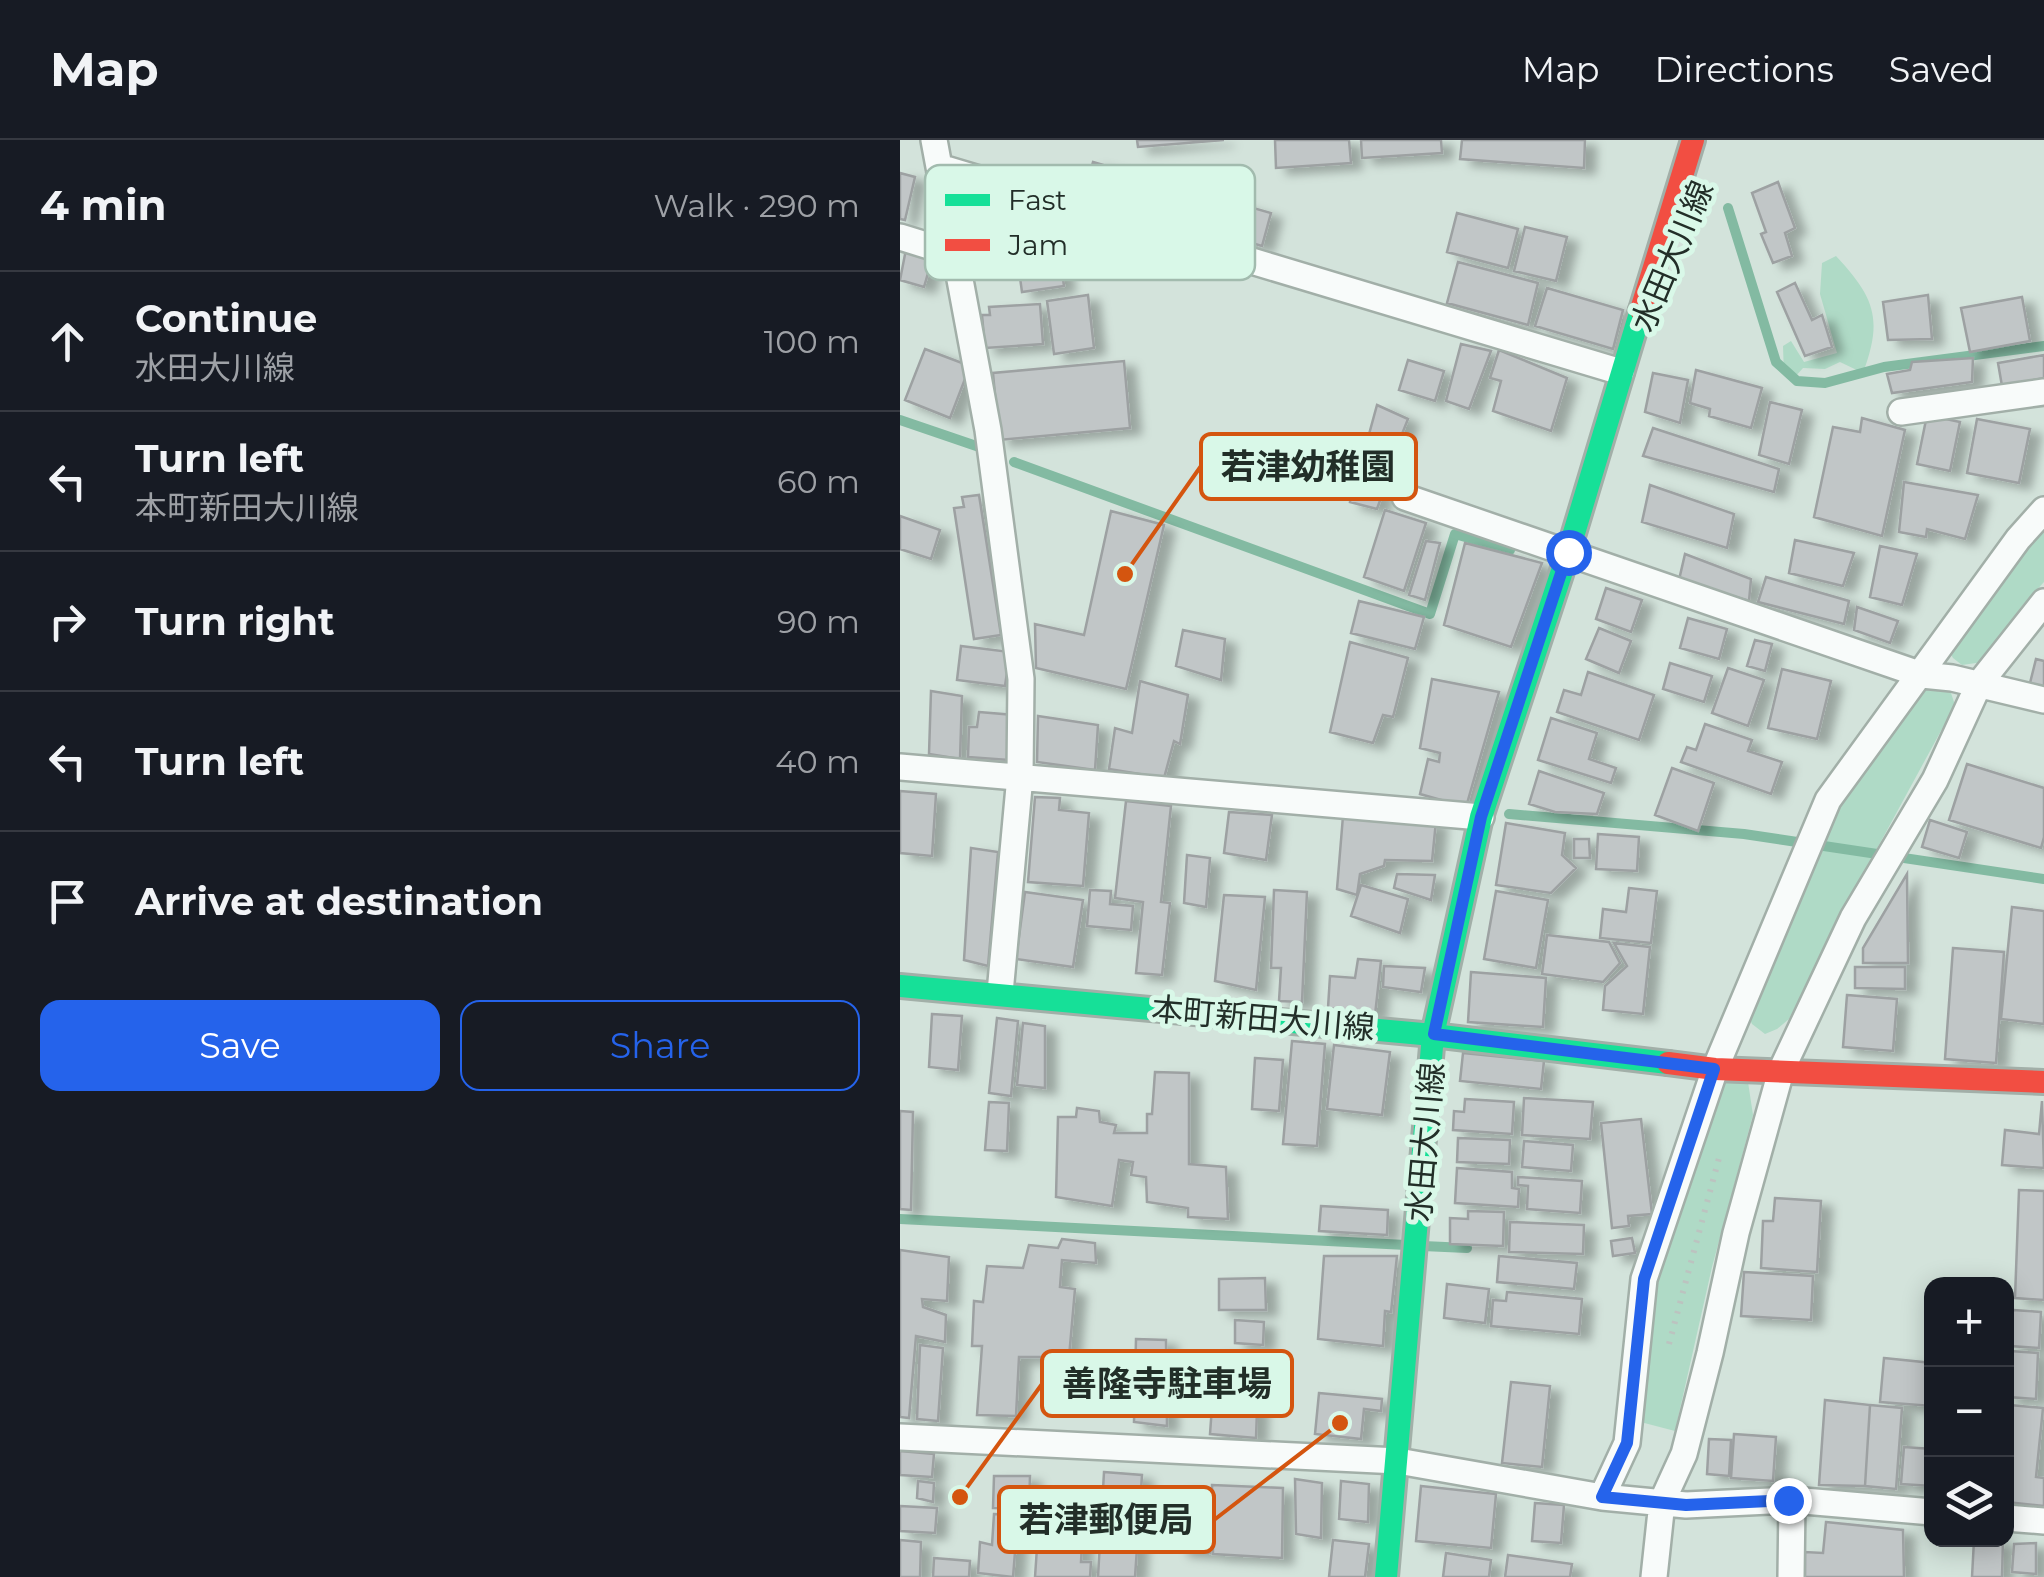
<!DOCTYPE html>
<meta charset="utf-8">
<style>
:root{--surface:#171b24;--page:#20242c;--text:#f1f3f6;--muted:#9ea1a6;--line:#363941;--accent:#2563eb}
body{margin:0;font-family:Montserrat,"Noto Sans JP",sans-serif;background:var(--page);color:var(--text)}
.controls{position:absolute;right:30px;bottom:30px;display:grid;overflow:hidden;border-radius:20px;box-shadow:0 5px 25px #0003}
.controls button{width:90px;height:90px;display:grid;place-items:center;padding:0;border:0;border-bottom:2px solid var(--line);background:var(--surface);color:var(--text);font:50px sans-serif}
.stop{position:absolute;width:30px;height:30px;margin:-22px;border:8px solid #2563eb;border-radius:50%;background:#fff}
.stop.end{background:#2563eb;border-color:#fff;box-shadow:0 2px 10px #0008}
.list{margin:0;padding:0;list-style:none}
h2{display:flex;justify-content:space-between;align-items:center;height:130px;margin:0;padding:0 40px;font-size:42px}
h2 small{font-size:32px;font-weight:400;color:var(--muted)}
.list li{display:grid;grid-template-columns:65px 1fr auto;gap:30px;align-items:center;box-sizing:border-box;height:140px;padding:0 40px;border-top:2px solid var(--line)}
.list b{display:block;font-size:38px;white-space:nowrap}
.list p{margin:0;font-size:32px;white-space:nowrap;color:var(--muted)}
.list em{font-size:32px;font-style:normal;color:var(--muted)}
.actions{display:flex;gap:20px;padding:30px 40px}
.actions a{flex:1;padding:22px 0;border:2px solid var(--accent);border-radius:20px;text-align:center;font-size:35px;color:var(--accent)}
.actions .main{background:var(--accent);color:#fff}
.icon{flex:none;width:55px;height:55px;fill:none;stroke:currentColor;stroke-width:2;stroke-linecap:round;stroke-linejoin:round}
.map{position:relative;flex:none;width:1144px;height:1437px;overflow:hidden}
header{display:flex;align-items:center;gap:60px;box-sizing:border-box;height:140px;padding:0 50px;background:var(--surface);border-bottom:2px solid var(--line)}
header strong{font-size:48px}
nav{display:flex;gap:55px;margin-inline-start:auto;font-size:35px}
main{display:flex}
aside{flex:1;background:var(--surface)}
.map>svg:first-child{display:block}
</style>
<header>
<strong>Map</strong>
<nav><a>Map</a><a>Directions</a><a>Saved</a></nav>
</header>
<main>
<aside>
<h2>4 min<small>Walk · 290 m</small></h2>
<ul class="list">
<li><svg class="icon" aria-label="ahead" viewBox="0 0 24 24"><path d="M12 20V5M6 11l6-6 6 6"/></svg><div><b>Continue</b><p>水田大川線</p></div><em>100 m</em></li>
<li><svg class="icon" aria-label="left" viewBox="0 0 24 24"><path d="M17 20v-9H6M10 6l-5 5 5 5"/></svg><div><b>Turn left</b><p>本町新田大川線</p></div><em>60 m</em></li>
<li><svg class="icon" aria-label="right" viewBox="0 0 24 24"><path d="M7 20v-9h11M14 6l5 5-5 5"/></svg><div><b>Turn right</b></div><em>90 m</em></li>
<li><svg class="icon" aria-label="left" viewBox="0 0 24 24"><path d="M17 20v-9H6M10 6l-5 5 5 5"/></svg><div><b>Turn left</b></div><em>40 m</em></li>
<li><svg class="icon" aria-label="arrive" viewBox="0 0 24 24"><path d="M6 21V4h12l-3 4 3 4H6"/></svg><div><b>Arrive at destination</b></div></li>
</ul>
<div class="actions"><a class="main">Save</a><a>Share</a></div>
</aside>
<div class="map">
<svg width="1144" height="1437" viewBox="0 0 1144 1437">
<defs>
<filter id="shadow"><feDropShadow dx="11" dy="6" stdDeviation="5" flood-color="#0004"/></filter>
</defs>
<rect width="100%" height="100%" fill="#d3e3db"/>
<path fill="#afdac6" d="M936,116C975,158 983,179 963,233L940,222L925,229L903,228L895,237L884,236L883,206L891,201L904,222L937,213L920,154L922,123Z
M1144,386V442L1121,467L1083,522L1062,525L1053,518L1047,507Z
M1034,544L1049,547L1055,565L961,738L889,879L877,889L865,894L852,884L845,869L939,661L1022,550Z
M827,939L848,942L853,975L812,1127L775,1291L729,1279L748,1153L801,976Z"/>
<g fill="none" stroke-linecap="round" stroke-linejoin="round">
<path stroke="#83baa2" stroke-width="10" d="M828,68L876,222L897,241L925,243L984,227L1144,206
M0,280L88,310
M114,322L530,474L555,394L610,410
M609,674L844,694L1144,739
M0,1079L506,1105
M523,1106L567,1108"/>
</g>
<path fill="#c1c6c7" stroke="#9da1a2" stroke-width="2.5" filter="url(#shadow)" d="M237,0H324L238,7Z
M375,0H449L451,23L376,28Z
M461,0H541L542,13L462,18Z
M562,0H685L684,28L560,19Z
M193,22L371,73L362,106L184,54Z
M0,33L15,37L5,80L0,79Z
M878,42L895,88L885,93L892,116L873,123L861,94L866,92L852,53Z
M557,73L618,89L608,128L547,112Z
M154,74L164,146L122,152L112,80Z
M625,87L667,97L656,141L614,131Z
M7,104L34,112L24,147L0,140Z
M558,122L638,143L628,185L547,163Z
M895,143L912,180L922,175L932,207L905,216L877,152Z
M647,148L723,170L713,209L635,186Z
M188,155L194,208L154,214L147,161Z
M1028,155L1032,199L988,200L983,162Z
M1122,157L1130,201L1070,212L1061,168Z
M140,164L143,204L85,208L82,175H90L89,167Z
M561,204L591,211L569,269L546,261Z
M25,209L70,226L50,278L5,260Z
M599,210L667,238L651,291L593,271L601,241L590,238Z
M1144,215V238L1102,246L1098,223Z
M1073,218L1072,242L992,253L987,234L1010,230L1012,222Z
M508,220L544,231L535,261L499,250Z
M224,221L230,288L99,300L93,233Z
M796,230L862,248L851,288L809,276L810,269L790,263Z
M753,233L788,240L780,283L745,272Z
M870,262L902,270L889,324L859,315Z
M477,265L508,279L492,319L465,309Z
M1027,275L1060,282L1050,331L1017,324Z
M962,278L1005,290L982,396L914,377L933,287L960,292Z
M1077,279L1130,289L1119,343L1067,333Z
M753,288L879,329L874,352L743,316Z
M1004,342L1078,355L1065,399L1027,389L1026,397L999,392Z
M453,343L483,352L477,369L450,362Z
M750,345L834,374L827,408L742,382Z
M79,355L101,495L74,499L54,368L64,367L62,357Z
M485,370L526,383L504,451L464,437Z
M211,371L264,385L226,549L136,528L135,484L184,495Z
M0,376L40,390L31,419L0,409Z
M895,400L954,413L943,446L889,433Z
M526,401L540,403L525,460L509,455Z
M565,403L642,423L611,507L544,485Z
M980,406L1017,414L1002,465L970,457Z
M785,414L851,439L849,461L779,440Z
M866,437L949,461L944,484L858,462Z
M706,448L742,460L731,492L696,479Z
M459,461L524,477L515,509L451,493Z
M957,467L998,481L990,503L954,490Z
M788,478L827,489L819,519L780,508Z
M699,488L731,501L719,533L686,519Z
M283,490L325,499L321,540L276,526Z
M855,500L872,504L865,531L847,526Z
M450,502L508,518L493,577L483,575L473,603L430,592Z
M61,506L110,512L105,546L57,540Z
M1136,519L1144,521V550L1129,547Z
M770,523L812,536L804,562L763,549Z
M828,528L864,540L848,586L812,573Z
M882,529L931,541L917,599L868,588Z
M688,532L754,555L739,600L657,572L664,550L681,555Z
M532,539L599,552L566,667L520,654L528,619L539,622L540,613L520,608Z
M240,541L288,555L280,604L274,601L264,638L209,629L215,588L232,593Z
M31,551L62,556L60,619L29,614Z
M79,572L114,575L109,620L68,617L69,587H77Z
M138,576L198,585L195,630L137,622Z
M651,578L697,593L689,619L716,628L711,643L638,620Z
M805,584L852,600L848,611L882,622L871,654L781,622L787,607L796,610Z
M1067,624L1144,648V697L1141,708L1049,680Z
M772,628L814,643L798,691L755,675Z
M639,631L704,653L697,674L655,672L629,664Z
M0,651L36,654L32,716L0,713Z
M135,657L160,658L159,670L189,673L183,746L128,742Z
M226,661L271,666L261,762L270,763L262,835L236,833L243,762L215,758Z
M329,672L372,675L366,720L324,713Z
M443,676L536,681L532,721L485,720L484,726L460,734L457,755L437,749Z
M1030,680L1067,692L1059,718L1022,707Z
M606,683L665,693L662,715L676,728L651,753L596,745Z
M698,694L739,697L737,731L696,729Z
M674,699H689L690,718H674Z
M71,708L98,712L88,826L64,820Z
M287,715L310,718L306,767L284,763Z
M497,734L535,735L531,760L494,748Z
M1007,734L1008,823H963V808Z
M461,745L508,759L500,793L451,776Z
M729,748L757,751L751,803L700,798L703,769L726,772Z
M190,750L211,751L210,764L233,766L231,790L187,786Z
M374,750L407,752L402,862L379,861L381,828H371Z
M596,751L648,760L636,828L584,819Z
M125,752L183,760L173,827L116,819Z
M324,755L365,757L356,850L315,841Z
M1112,767L1144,771V884L1101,879Z
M647,795L709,802L720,823L703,842L642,834Z
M714,803L750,807L743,874L703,870L705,846L727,826Z
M1053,808L1104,812L1096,923L1045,919Z
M458,819L481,821L475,875L428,868L430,836L455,838Z
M484,826L525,828L521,852L483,847Z
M955,827H1005V849L955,848Z
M571,832L646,838L643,887L568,882Z
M947,855L997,859L993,911L943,907Z
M32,874L62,876L58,930L29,927Z
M97,878L118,881L111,956L89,953Z
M123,883L145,886V948L117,945Z
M392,901L425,904L417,1006L383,1004Z
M434,905L490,912L482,975L427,969Z
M563,913L644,921L641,949L560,941Z
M355,918L383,920L379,971L352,969Z
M255,932L289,933V1024L326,1027L328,1079L288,1077V1068L247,1062L246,1037L231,1035L233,1022L219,1020L212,1066L156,1057L158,977H176L177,968L199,971L200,982L216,985L214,993H247V974H252Z
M624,958L693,962L690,999L622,995Z
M565,959L614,962L612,994L553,990L554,971L564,972Z
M1142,961L1144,1028L1102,1025L1105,990L1139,994Z
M89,962L109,963L107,1011L85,1010Z
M0,971L13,972L11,1070L0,1069Z
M741,979L752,1074L728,1076L729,1086L712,1088L701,983Z
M558,998L610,1000L609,1024L557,1022Z
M624,1001L673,1005L671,1031L622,1027Z
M557,1028L612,1032V1048L619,1049L618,1067L555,1063Z
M618,1037L682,1041L680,1073L627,1069L628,1046L618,1045Z
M1119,1050L1144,1051V1160L1115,1158Z
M875,1058L921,1061L917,1132L861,1128L863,1081H873Z
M421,1066L488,1070L487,1095L419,1091Z
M568,1071L604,1072L603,1106L550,1104V1078L568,1079Z
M610,1082L684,1085L683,1114L609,1112Z
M732,1098L735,1113L713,1116L711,1101Z
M162,1099L195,1103L196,1123L162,1120L160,1147L175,1149L169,1217H119L116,1276L77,1275L82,1206H72L74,1161L83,1162L87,1126L123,1128L129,1105L158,1108Z
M0,1110L49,1117L47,1161L22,1159L23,1167L46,1175L45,1202L16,1196L9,1278L0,1277Z
M424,1116H497L491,1172L485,1171L483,1206L418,1199Z
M599,1116L677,1123L674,1149L597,1142Z
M844,1132L913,1136L911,1180L841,1176Z
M365,1138L366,1170H319V1139Z
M547,1144L589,1149L585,1183L544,1178Z
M607,1152L682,1159L679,1194L591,1186L593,1160L606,1161Z
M1113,1170L1141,1172L1139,1208L1110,1206Z
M335,1180L364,1182L363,1205L335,1203Z
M236,1199L266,1200L267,1286L234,1282Z
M20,1205L43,1208L38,1281L17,1279Z
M316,1211L359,1214L356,1298L310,1294Z
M1110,1211L1138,1213L1136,1259L1108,1257Z
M984,1218L1032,1223V1266L980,1262Z
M611,1242L650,1246L642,1327L602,1323Z
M419,1253L482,1259L481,1271L464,1269L461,1299L415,1294Z
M925,1260L970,1265L965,1346L919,1345Z
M970,1265L1002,1268L996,1349L965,1346Z
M1110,1265L1143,1268L1136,1337L1144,1338V1366L1106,1362Z
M834,1294L876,1297L873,1341L831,1338Z
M809,1299L831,1300L829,1336L807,1334Z
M1004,1307L1032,1309V1346L1001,1344Z
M0,1311L34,1314L32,1337L0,1335Z
M204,1332L242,1335L235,1437H198Z
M94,1336H130L129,1369L93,1368Z
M395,1339L422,1343L421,1398L396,1394Z
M18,1341L34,1343L33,1362L17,1358Z
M441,1341L469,1344L468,1382L439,1379Z
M312,1345L383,1348L382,1418L313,1414Z
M521,1346L596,1354L591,1408L516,1401Z
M279,1347L310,1349V1413L278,1410Z
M141,1348L185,1352L181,1422H191L190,1437H135Z
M635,1363L664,1365L661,1403L632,1401Z
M0,1366L37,1368L35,1393L0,1391Z
M94,1374L118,1375L113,1437L78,1433L80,1402L92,1405Z
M926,1382L1003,1390L1004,1437H905V1412L923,1413Z
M0,1400L21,1402L20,1437H0Z
M433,1400L469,1404L465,1437H429Z
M1074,1400H1103L1102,1437H1072Z
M1136,1403V1434L1112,1432L1114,1404Z
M546,1413L591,1420L589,1437H543Z
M608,1415L672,1424L670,1437H605Z
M34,1418L70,1421L69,1437H33Z"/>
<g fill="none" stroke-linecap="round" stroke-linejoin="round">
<g stroke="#a2afa8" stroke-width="30">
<path id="street" d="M34,0L88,290L121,539L120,636L100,853
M39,27L721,232
M0,97L55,114
M1001,272L1144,252
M505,357L1022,535L1052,538L1144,560
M0,627L581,677
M0,1297L498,1321L702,1357L786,1365L892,1360L1032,1372
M702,1357L727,1303L744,1139L815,929L928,660L1118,399L1144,370
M1106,1378L1144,1381
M754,1437L762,1362L784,1314L810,1213L836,1093L881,931L953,778L1035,640L1079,544L1144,462
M891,1437L892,1360"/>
</g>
<g stroke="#a2afa8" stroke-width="28">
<path id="fast" d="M0,846L533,895L768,923
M486,1437L533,895L581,677L668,413L741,170"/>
</g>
<g stroke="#a2afa8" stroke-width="28">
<path id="jam" d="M741,170L793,0
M768,923L815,929L1144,942"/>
</g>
<path stroke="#bcc3c0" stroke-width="6" stroke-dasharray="2.5 8" stroke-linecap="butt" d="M769,1204L819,1018"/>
<use href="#street" stroke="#f8fbfa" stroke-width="25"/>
<use href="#fast" stroke="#16e098" stroke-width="22"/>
<use href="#jam" stroke="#f24e42" stroke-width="22"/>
</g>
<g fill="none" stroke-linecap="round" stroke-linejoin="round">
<path stroke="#2563eb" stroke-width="12" d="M668,412L581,677L534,894L814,929L744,1139L727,1303L702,1357L786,1365L888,1360"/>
</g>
<g text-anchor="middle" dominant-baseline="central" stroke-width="10" stroke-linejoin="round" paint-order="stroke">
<g font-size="32" fill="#222e28" stroke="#d9f8e8">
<text transform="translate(772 116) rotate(-67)">水田大川線</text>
<text transform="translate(363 878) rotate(5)">本町新田大川線</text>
<text transform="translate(525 1002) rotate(-85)">水田大川線</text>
</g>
</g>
<rect x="25" y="25" width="330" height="115" rx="15" fill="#d9f8e8" stroke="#a2bbae" stroke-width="2.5"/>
<rect x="45" y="54" width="45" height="12" fill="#16e098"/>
<rect x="45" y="99" width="45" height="12" fill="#f24e42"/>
<g font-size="28" fill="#222e28">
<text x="108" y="70">Fast</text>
<text x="108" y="115">Jam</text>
</g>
<path fill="none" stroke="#d4550f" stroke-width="4" d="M225 434L301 326M60 1357L142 1244M440 1283L314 1380"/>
<g fill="#d4550f" stroke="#d9f8e8" stroke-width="4">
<circle cx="225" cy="434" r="10"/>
<circle cx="60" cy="1357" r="10"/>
<circle cx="440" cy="1283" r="10"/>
</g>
<g fill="#d9f8e8" stroke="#d4550f" stroke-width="4">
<rect x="301" y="294" width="215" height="65" rx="10"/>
<rect x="142" y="1211" width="250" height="65" rx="10"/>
<rect x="99" y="1347" width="215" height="65" rx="10"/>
</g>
<g font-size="35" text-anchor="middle" font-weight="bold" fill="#222e28">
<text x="408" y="339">若津幼稚園</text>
<text x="267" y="1256">善隆寺駐車場</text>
<text x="206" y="1392">若津郵便局</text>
</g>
</svg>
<div class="controls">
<button>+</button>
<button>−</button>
<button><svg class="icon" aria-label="layers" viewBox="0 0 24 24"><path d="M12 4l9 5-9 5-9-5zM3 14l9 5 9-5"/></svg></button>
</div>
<div class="stop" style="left:668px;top:412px"></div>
<div class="stop end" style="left:888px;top:1360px"></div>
</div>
</main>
